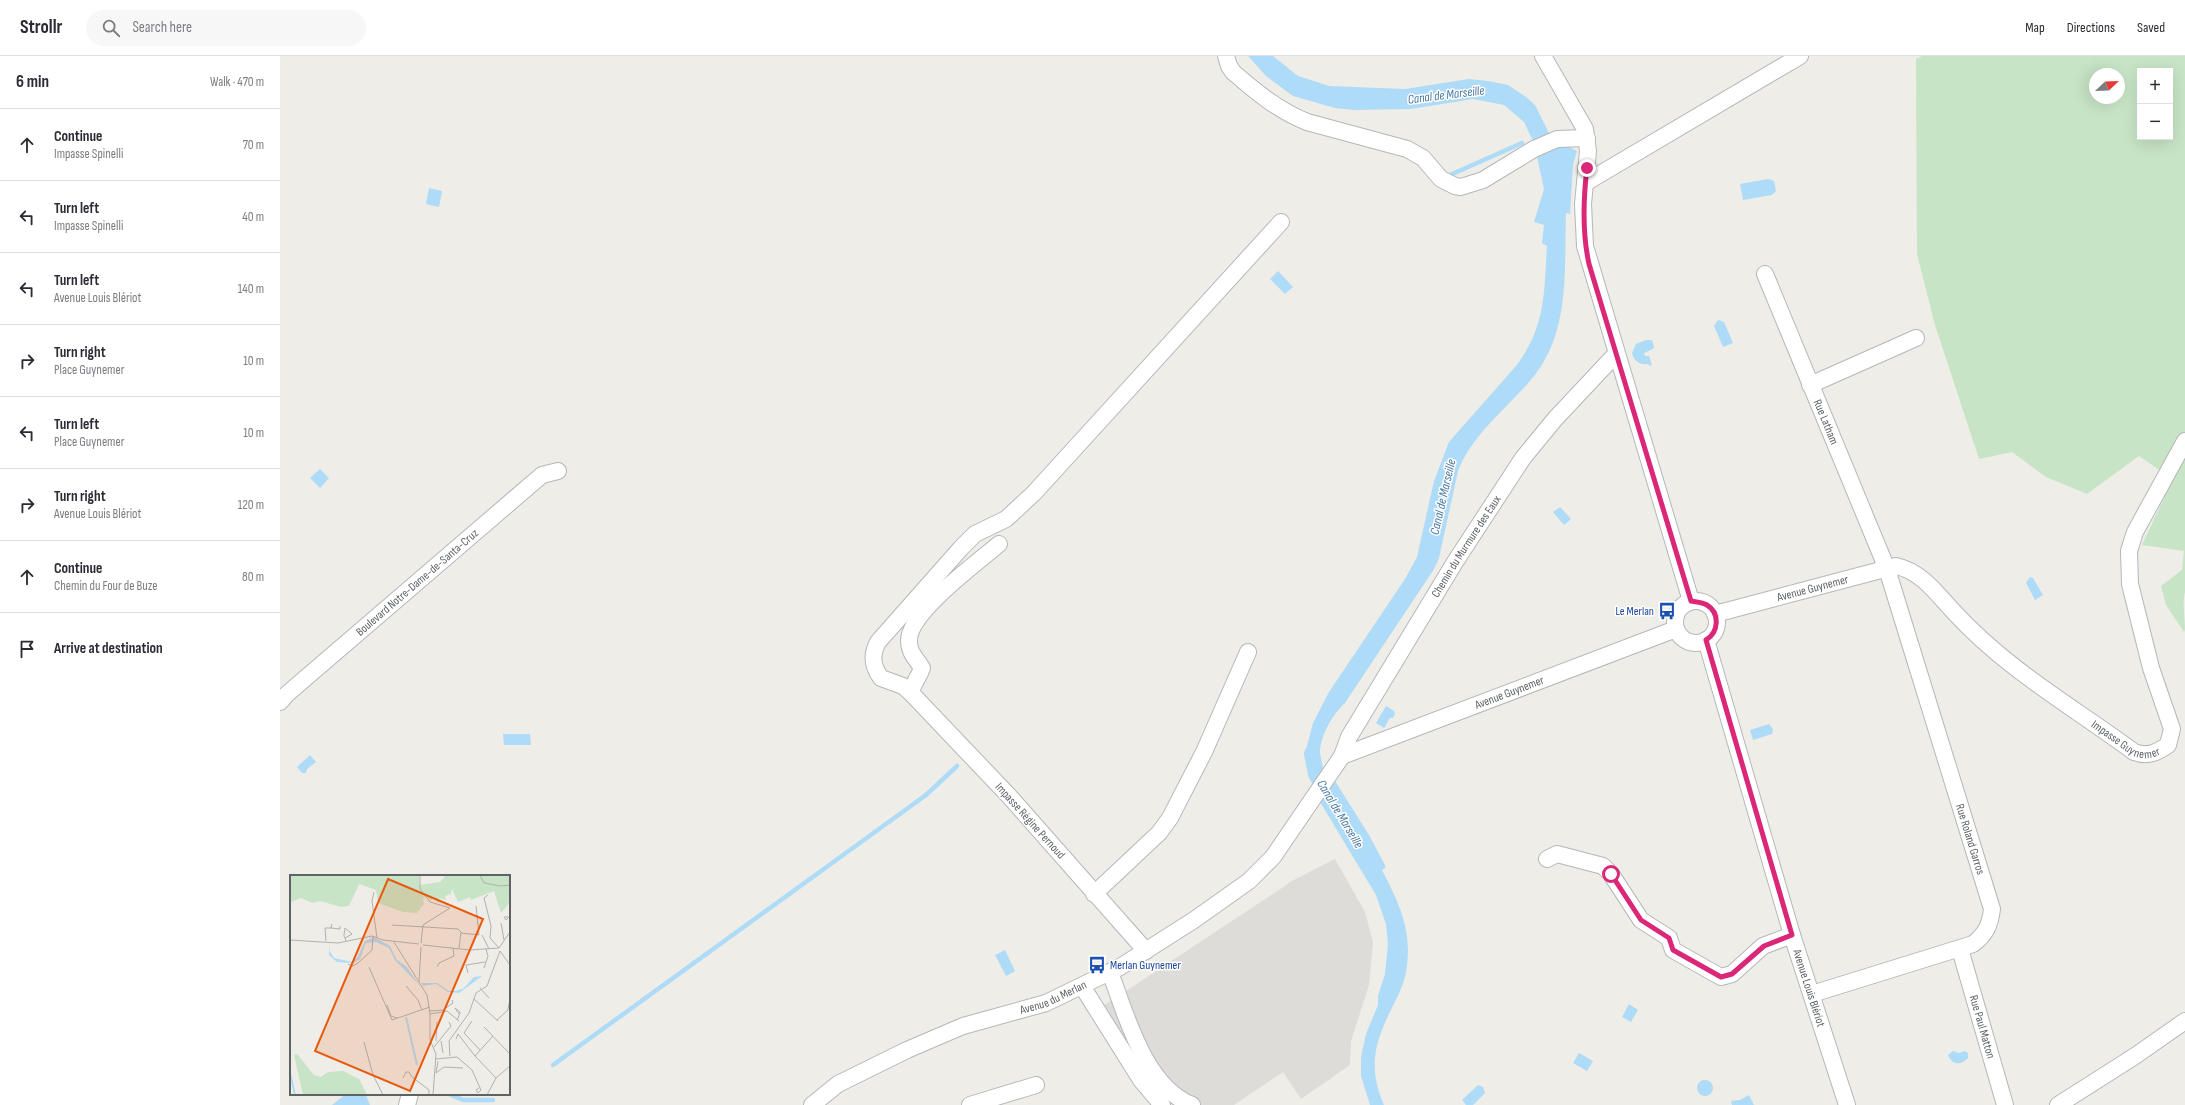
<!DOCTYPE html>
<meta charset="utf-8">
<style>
:root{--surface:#fff;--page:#f7f7f7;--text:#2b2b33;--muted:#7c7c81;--line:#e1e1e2}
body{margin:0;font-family:"Sofia Sans Condensed",sans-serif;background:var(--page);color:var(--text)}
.controls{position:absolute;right:12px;top:12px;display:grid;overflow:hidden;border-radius:0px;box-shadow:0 4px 16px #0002}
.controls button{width:36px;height:36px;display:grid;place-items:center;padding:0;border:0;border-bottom:1px solid var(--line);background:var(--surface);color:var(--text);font:20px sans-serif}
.compass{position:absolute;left:1809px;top:12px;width:36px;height:36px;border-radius:50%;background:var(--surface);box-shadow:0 4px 16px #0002;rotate:67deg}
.stop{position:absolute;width:12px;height:12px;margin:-9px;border:3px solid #db2777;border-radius:50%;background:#fff}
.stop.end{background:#db2777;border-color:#fff;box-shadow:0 1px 4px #0008}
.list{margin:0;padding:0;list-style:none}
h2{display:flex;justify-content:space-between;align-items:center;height:52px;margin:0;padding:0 16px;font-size:17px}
h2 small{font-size:13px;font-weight:400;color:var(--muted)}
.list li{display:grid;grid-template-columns:26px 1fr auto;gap:12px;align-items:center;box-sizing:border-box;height:72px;padding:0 16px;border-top:1px solid var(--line)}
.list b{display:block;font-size:15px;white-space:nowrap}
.list p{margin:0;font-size:13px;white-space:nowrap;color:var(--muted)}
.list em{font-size:13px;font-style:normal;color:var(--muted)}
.icon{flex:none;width:22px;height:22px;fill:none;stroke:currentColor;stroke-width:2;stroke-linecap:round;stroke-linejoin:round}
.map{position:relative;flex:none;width:1905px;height:1049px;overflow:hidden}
header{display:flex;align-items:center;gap:24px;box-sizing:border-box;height:56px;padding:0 20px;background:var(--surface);border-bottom:1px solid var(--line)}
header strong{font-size:19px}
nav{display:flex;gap:22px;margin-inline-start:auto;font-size:14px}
.search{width:280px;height:36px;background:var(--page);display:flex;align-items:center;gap:10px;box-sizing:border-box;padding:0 14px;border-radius:22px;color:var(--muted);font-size:15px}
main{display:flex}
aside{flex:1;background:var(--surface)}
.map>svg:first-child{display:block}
</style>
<header>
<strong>Strollr</strong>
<div class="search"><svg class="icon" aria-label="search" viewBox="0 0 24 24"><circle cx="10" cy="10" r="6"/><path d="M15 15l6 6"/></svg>Search here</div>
<nav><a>Map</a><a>Directions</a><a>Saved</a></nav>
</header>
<main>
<aside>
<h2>6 min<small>Walk · 470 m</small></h2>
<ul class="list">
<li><svg class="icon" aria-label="ahead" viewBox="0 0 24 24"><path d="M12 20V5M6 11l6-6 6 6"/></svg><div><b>Continue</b><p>Impasse Spinelli</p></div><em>70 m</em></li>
<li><svg class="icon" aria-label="left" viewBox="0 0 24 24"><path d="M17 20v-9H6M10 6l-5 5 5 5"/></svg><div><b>Turn left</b><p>Impasse Spinelli</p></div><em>40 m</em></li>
<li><svg class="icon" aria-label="left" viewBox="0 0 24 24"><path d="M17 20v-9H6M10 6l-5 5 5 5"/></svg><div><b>Turn left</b><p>Avenue Louis Blériot</p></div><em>140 m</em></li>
<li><svg class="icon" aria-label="right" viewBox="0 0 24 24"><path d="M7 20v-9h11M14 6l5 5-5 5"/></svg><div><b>Turn right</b><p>Place Guynemer</p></div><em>10 m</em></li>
<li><svg class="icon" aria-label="left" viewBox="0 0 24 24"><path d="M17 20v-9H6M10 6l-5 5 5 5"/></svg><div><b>Turn left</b><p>Place Guynemer</p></div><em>10 m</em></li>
<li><svg class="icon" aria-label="right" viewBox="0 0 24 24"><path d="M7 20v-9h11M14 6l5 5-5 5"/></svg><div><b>Turn right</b><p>Avenue Louis Blériot</p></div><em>120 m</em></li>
<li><svg class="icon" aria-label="ahead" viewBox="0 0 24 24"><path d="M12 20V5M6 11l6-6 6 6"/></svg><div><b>Continue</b><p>Chemin du Four de Buze</p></div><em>80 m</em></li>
<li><svg class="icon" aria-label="arrive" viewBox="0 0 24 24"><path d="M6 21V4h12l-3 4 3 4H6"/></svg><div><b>Arrive at destination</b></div></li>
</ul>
</aside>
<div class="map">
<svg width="1905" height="1049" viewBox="0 0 1905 1049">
<rect width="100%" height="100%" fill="#efede7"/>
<path fill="#dedcd9" d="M1055,803L1085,856L1093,886L1089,929L1071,985L1070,1009L1021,1043L1003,1016L954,1049H895L873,1027L823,950L1008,828V827Z"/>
<path fill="#c7e4c6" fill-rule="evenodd" d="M1642,0H1905V536C1902,547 1905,562 1905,574L1904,576L1886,549L1881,530L1902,514L1904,495L1862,489L1893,423L1859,400L1807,438L1766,421L1732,396L1699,403L1655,269L1637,198L1636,3ZM1860,15H1890V81H1860ZM1815,18H1839V42H1815Z"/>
<path fill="#aedbf7" d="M968,0H993L1018,20L1049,30L1125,33L1189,23L1208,25L1228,29L1246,41L1255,49L1270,79L1283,88L1297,95L1293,109L1290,158L1286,157C1284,215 1291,278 1250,325C1225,354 1192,379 1178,415L1159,502L1154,513L1065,647C1048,663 1034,691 1042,714L1031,723L1026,694L1033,667L1049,636L1125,523L1137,501L1154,425L1169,386L1236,310C1266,270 1264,237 1267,190L1262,187L1264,169L1254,166L1264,133L1254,87L1244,66L1224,49L1193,43L1131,53L1075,54L1055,52L1013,40L986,20Z
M1488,123L1494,125L1496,135L1492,139L1463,144L1460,128Z
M149,132L162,135L159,151L146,148Z
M998,215L1013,231L1005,238L990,223Z
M1438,264L1444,266L1453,287L1443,291L1434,270Z
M1366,284H1372L1374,291L1373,293L1364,297L1365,300H1369L1372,309L1370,310L1368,308C1359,309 1354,305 1352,297L1356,288Z
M40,413L49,422L40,432L30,422Z
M1280,451L1291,463L1284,469L1273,456Z
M1750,521L1753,522L1763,539L1755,544L1746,527Z
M1106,650L1114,655L1115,658L1113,662H1110L1104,672L1096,667Z
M1489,668L1493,673L1492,678L1473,684L1470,674Z
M223,678H250L251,689H224Z
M30,699L36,706L27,713L26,717H22L17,711Z
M1055,725L1089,779L1106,811L1102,814C1120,849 1133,876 1126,916C1123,932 1116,943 1110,956C1093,990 1089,1014 1104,1049H1090L1081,1020V1001L1086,978L1098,949V940L1105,918L1108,888L1106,868L1096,839L1040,746Z
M725,894L735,915L726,920L715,899Z
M1349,948L1358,954L1351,966L1342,961Z
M1673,995L1679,997L1685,995L1688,997V1002C1681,1010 1672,1009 1668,999Z
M1299,997L1313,1005L1307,1015L1293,1007Z
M1417 1032a8 8 0 1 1 16 0a8 8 0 1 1-16 0Z
M1198,1029L1203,1031L1205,1037L1193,1049H1186L1182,1044Z
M66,1038L86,1039L90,1049H52Z
M1469,1039L1474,1049H1452L1451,1045L1460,1044Z"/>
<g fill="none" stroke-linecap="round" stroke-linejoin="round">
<path stroke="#aedbf7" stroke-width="4.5" d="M1170,119L1242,87
M273,1009L646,739L677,710
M169,1038L183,1044H213"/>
<path stroke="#aedbf7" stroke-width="16" d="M1032,698L1036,718L1059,756"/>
<g stroke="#b4b7ba" stroke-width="18">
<g id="minor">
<path d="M946,0L949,10L953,16C976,36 999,55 1027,66L1127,93L1143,102L1161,123L1175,130L1181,131L1203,124L1254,93L1277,83L1307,82"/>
<path d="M1263,0L1305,73L1308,95L1303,148L1305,190L1411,545"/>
<path d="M1305,127L1520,0"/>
<path id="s1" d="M1485,218L1607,513L1712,853C1710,869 1706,878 1693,888L1532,938"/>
<path d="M1530,329L1636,282"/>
<circle cx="1416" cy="566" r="21"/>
<path id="s2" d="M1435,558L1616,510C1641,515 1657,538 1674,556C1726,613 1793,651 1854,696C1868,701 1876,697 1888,689L1892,673L1871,612L1850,528L1849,495L1855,476L1905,385"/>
<path id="s3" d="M1426,584L1512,879L1567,1049"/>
<path d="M631,637C633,626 639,622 642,612C636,602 629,597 629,585C628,557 698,506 719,488"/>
<path id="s4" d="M0,646L7,638L262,419L278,415"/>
<path id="s5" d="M1062,700L1396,573"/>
<path d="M1267,803L1277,798L1323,810L1331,818L1361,864L1389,882L1393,894L1441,921L1452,918L1483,890L1512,879"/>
<path d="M814,838L879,777L890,762L924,696L968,596"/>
<path id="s6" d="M1680,893L1725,1049"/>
<path d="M866,895L730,741L631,637L623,630L601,622C592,610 591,599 598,586L681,492L695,478L726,463L754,437L1001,166"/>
<path d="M830,916C846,959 865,1031 912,1049"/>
<path d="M802,930L861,1024L882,1049"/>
<path d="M127,1049L130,1038"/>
<path id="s7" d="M532,1049L558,1028L627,994L683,970L766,947L840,911L914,864L969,825L993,801L1062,700L1069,681L1175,506L1243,402L1275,363L1336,298"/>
<path d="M690,1049L756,1029"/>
<path d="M1778,1049L1855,1000L1905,965"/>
</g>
</g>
<use href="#minor" stroke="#fff" stroke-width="16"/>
</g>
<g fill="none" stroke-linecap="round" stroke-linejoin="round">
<path stroke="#db2777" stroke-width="5" d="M1307,112C1303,145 1302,176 1309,208L1411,545C1416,546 1422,546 1427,549C1440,557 1439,576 1426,584L1512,879L1484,890L1452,918L1441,921L1393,894L1389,882L1361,864L1331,818"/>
</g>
<defs>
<g id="bus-bare" transform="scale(1.38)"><path d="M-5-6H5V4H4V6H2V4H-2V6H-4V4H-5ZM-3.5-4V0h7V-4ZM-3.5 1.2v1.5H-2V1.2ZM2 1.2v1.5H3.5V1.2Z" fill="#1a4fb4" stroke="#fff" stroke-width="2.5" paint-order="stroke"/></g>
</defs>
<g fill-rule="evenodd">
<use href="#bus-bare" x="1387" y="555"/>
<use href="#bus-bare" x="817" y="909"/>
</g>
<g text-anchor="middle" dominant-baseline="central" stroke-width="3" stroke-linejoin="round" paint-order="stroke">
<g font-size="12" fill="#5e6265" stroke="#fff">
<text stroke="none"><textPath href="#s1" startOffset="160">Rue Latham</textPath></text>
<text stroke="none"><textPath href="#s7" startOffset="895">Chemin du Murmure des Eaux</textPath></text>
<text stroke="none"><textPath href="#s4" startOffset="182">Boulevard Notre-Dame-de-Santa-Cruz</textPath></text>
<text stroke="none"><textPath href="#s2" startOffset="101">Avenue Guynemer</textPath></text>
<text stroke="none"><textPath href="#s5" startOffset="179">Avenue Guynemer</textPath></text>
<text stroke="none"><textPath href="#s2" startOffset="479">Impasse Guynemer</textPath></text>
<text transform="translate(750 765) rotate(48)">Impasse Régine Pernoud</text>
<text stroke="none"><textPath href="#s1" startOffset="602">Rue Roland Garros</textPath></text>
<text stroke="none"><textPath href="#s3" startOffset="363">Avenue Louis Blériot</textPath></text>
<text stroke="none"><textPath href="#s7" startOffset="266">Avenue du Merlan</textPath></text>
<text stroke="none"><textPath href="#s6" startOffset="81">Rue Paul Matton</textPath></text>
</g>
<g font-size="12" fill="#164399" stroke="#fff" text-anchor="end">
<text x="1374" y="555">Le Merlan</text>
<text x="830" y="909" text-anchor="start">Merlan Guynemer</text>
</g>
<g font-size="13" font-style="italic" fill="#4878a0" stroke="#fff">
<text transform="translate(1166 39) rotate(-7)">Canal de Marseille</text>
<text transform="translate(1163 441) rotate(-77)">Canal de Marseille</text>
<text transform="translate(1060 758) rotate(59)">Canal de Marseille</text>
</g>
</g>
<g transform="translate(10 819)">
<rect width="220" height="220" fill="#efede7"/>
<path d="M0,0H129V10L150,7L156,0H220V27L211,38L204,16L181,25L180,22L168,27L162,14L161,19L155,21L156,25L148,23L151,26L147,27L143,23L141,26L136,21L133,23L134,29L127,38L113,37L88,28L86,15L69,9L59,31L51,32L30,26L23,28L11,23L1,27ZM7,179L24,200L31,202L38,197L53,196L69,204L77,220H13L4,180Z" fill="#c7e4c6"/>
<path d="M84,62L100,71L107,85L116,91L130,111L105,85L99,73L86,67L76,68L70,84L63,88L47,87L39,80L40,68V77L44,83L62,87L68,82L75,66ZM192,101L169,118L158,117L146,109L133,111L131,108H147L159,116H165L173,114L184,102Z" fill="#aedbf7"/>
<path fill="none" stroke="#aedbf7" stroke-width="2" d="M116,142L127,190M0,198L5,220"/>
<path fill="none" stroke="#b1b1af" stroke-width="1" d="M130,0V14L140,27L160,33L133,50M190,0L194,8L210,11L220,10M84,17L82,26L87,63M198,20L194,23L201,51L200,63L209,73M219,42L216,45L214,42H220M211,48L214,65M102,50L168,54L171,57L169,73M41,53L50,54V51M171,58L189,60L186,31M192,60L199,74M55,63L62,59L55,53L54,60V61L55,63L56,66M0,65L48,68L82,61L93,65L129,69M36,66L35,53H41L42,49M104,67L137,120L140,139V165L146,179L143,220M131,68L133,50M133,70L180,75L209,73M209,73L220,57M210,76L220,90M58,89L63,91L68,88L82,75L83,61M79,92L102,145L140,132M147,92L149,88L164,81L163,73M194,93L198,81L196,74M178,98L176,90L195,87M129,107L131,72M116,111L128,125L132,135M190,113L199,123M184,124L208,146M97,130L101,141L107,143M140,136L153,135L163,128L162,125M140,139L157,136L169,146M167,145L168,143L170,138V137L165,133L169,139M207,145L218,135L219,128M182,146L174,158L190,175M194,152L220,179M203,161L185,181L206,203M166,164L168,159L185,181M146,166L147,147M151,166L153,178M74,167L83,200L93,220M144,172L161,151L159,147M160,181L159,166L179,138L186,118L197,111L210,76M146,184L167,182L182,195L191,215L188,218L186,215L189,213M146,198L154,192L173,193M146,198L148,186M113,203L116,197H119L122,202L139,215V220M197,220L206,203L220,191"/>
<path fill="#e8590c" fill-opacity="0.15" stroke="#e8590c" stroke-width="2" d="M98,4L193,44L120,216L25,176Z"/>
<rect width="220" height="220" fill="none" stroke="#5e6265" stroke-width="2"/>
</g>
</svg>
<div class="controls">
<button>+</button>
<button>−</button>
</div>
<svg class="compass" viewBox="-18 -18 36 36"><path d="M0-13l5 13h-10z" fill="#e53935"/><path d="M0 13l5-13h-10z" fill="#7c7c81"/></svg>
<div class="stop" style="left:1331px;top:818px"></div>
<div class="stop end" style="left:1307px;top:112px"></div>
</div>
</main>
